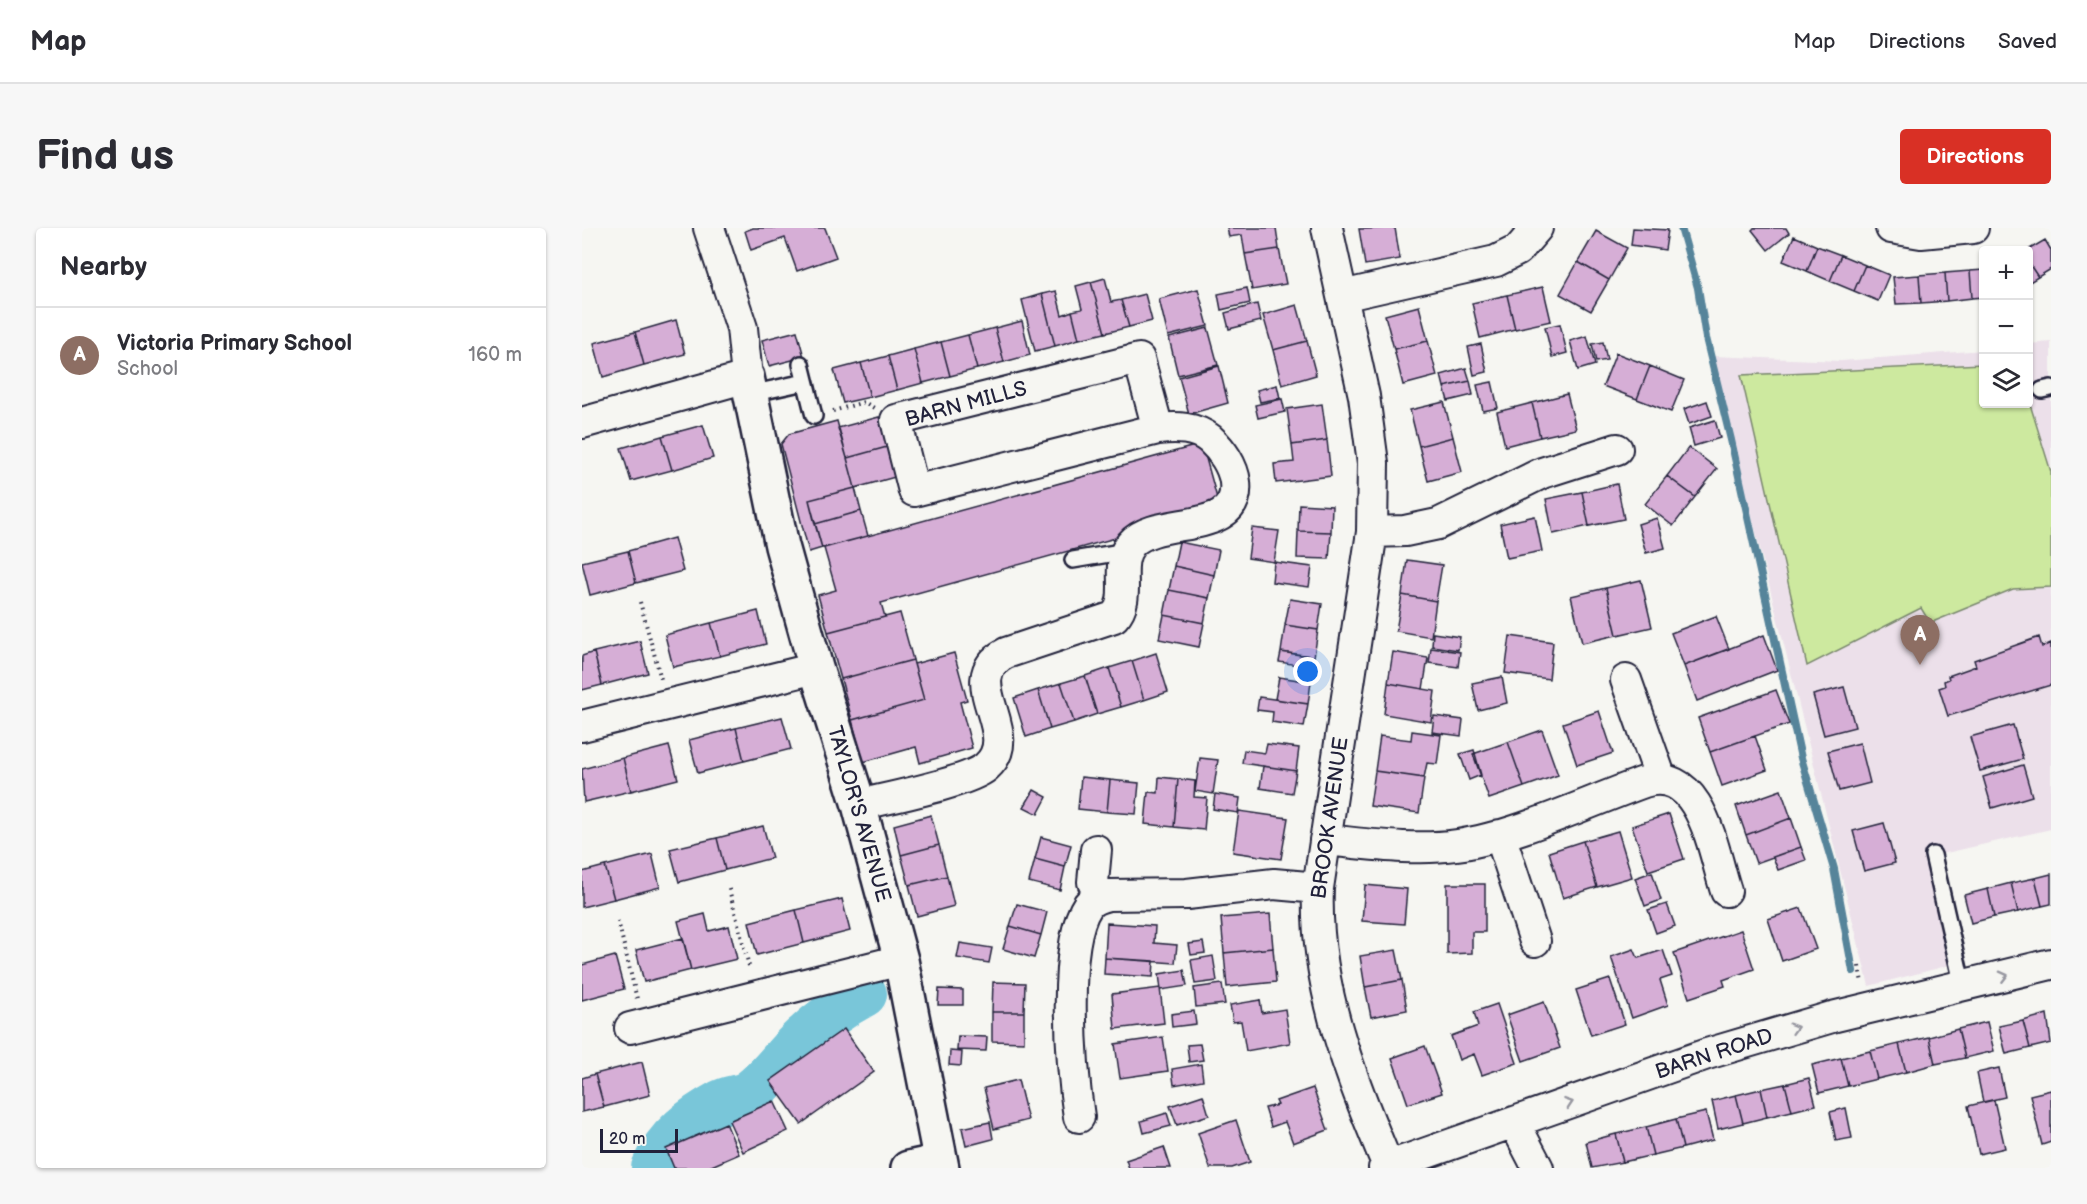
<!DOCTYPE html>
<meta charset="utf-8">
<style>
:root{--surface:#fff;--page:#f7f7f7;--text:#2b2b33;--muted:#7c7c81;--line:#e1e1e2;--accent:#d93025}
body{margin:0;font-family:"Balsamiq Sans",sans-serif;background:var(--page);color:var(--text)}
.controls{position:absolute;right:18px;top:18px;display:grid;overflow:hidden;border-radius:6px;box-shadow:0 2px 4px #0004}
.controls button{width:54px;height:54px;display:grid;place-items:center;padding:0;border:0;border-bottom:2px solid var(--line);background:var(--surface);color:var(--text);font:30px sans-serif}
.scale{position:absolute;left:18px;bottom:15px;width:78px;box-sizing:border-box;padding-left:6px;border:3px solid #22223b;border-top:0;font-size:16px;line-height:21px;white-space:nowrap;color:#22223b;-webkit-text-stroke:4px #f6f6f2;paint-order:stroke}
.you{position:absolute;left:726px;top:444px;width:21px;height:21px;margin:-15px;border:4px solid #fff;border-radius:50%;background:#1a73e8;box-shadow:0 0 0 9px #1a73e833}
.badge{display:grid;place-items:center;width:39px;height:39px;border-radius:50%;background:var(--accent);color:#fff;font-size:20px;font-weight:700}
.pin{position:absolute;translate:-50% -50px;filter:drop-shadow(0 2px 3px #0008)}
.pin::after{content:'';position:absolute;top:32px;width:21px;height:18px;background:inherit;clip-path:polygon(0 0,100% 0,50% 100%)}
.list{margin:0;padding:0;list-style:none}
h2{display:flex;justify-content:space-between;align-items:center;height:78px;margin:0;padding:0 24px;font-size:26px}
h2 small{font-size:20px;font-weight:400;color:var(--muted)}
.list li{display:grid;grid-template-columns:39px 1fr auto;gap:18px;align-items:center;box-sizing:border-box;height:96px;padding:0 24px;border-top:2px solid var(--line)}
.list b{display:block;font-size:22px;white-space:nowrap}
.list p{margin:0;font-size:20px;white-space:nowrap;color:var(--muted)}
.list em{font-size:20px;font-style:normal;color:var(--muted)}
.icon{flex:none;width:33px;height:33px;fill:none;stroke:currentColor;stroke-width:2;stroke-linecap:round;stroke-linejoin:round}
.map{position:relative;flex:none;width:1469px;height:940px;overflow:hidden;border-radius:6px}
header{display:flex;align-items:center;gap:36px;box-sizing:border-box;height:84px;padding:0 30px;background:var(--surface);border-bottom:2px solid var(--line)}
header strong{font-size:28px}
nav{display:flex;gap:33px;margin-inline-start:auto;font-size:21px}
.intro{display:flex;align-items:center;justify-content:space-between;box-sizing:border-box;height:144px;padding:0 36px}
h1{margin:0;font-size:42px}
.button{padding:15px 27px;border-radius:6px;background:var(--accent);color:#fff;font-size:21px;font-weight:700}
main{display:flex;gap:36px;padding:0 36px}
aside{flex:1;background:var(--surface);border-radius:6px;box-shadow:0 2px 4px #0004}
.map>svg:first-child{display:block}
</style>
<header>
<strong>Map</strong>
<nav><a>Map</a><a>Directions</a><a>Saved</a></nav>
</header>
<div class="intro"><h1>Find us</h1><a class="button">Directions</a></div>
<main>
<aside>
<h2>Nearby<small></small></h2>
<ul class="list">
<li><span class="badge" style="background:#8d6e63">A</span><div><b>Victoria Primary School</b><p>School</p></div><em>160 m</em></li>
</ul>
</aside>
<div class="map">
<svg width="1469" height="940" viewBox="0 0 1469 940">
<rect width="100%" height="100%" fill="#f6f6f2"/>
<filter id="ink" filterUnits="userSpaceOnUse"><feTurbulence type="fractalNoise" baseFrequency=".0167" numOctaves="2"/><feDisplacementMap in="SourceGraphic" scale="12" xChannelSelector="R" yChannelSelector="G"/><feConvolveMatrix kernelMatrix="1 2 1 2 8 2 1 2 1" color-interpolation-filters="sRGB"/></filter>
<g filter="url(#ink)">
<path fill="#ece0ea" d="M1469,114V601L1351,628L1376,735L1287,758L1130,128L1259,133L1401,122L1402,176H1446L1447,116Z"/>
<path fill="#cde99f" stroke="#78866d" stroke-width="1.5" d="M1401,136L1402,176H1446L1447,173L1469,244V359L1431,361L1348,395L1339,380L1225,438L1159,147Z"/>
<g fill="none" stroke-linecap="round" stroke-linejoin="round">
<path stroke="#56849a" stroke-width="8" d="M1099,0L1116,60L1124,110L1149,212L1219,530L1252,641L1271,743"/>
<path stroke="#79c6d9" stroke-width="46" d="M72,940C85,909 111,890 140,874C148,870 159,870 167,865C187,851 201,829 219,812C238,794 259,778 282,766"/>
</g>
<path fill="#d6aed6" stroke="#22223b" stroke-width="1.5" d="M171,0H243L254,29L215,43L203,10L169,22L163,3Z
M645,0H694L697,21L663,26L660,7L647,9Z
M813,0L818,31L783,37L777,1Z
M1051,0L1086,2L1083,22L1049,17Z
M1172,0H1204L1207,5L1186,22L1170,2Z
M1014,3L1045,20L1027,52L996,34Z
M1212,8L1235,18L1225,43L1201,33Z
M1463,12L1469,22V41L1456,49L1446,34V22Z
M1235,18L1259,27L1248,53L1225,43Z
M697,21L704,56L670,62L663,26Z
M1259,27L1283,37L1272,63L1248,53Z
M996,34L1027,52L1009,83L978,66Z
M1446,34L1456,49L1446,55Z
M1283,37L1307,47L1296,73L1272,63Z
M1402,42V69L1390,70L1388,43Z
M1388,43L1390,70L1365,73L1363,45Z
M1363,45L1365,73L1339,75L1337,47Z
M1337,47L1339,75L1314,76L1311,49Z
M523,50L529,74L539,72L547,99L523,105L509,54Z
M509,54L523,105L497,111L490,83L500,81L494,58Z
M961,59L969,93L933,101L925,67Z
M665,60L668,75L639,82L636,66Z
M616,61L626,98L586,108L577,71Z
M474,63L480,87L490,83L497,111L473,118L460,66Z
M460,66L473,118L453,123L440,72Z
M563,66L570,93L547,99L539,72Z
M925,67L933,101L898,110L890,75Z
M675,76L679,93L647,101L643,85Z
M715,77L725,113L691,122L681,87Z
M837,78L846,113L812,121L803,87Z
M94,92L103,126L62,137L53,104Z
M440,93L448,127L422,134L413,100Z
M978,96L985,125L970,129L963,99Z
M413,100L422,134L395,141L386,107Z
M626,100L636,137L596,147L587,110Z
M215,103L222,129L187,138L180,112Z
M53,104L62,137L21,149L12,115Z
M386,107L395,141L368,148L359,114Z
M1005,108L1013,137L996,142L988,113Z
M725,113L734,147L700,157L691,122Z
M846,113L855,148L821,157L812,121Z
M359,114L368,148L341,155L332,121Z
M1021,114L1025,132L1014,134L1010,116Z
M899,116L905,144L892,147L886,119Z
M332,121L341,155L315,162L306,128Z
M1034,125L1068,138L1055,171L1021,158Z
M306,128L315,162L288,169L279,135Z
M279,135L288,169L261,175L252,142Z
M637,138L646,175L607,186L597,149Z
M1068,138L1102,152L1089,184L1055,171Z
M884,140L888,153L862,159L859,147Z
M888,153L891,167L866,173L862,159Z
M910,154L916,180L901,183L895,157Z
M695,157L698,170L678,174L675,162Z
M985,166L994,201L958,209L950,175Z
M700,171L703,184L676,190L673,177Z
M1125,173L1130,188L1107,196L1102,181Z
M862,174L871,209L837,218L828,182Z
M950,175L958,209L923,218L915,184Z
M740,176L745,212L710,217L705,181Z
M297,189L305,219L265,230L256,200Z
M1133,192L1138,210L1112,218L1107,200Z
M255,193L273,260L227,272L240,320L227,324L199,216L207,206Z
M121,197L131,230L90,242L80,208Z
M80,208L90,242L49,253L39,220Z
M871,209L880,244L846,253L837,218Z
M745,212L749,248L694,255L692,236L712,234L710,217Z
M620,216L638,281L299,375L303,389L246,404L236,367L254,362L242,320Z
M305,219L313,249L273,260L265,230Z
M1107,219L1135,241L1113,269L1085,248Z
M1085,248L1113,269L1091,298L1063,276Z
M1035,256L1042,291L1007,298L1000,264Z
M273,260L279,283L233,296L227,272Z
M1000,264L1007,298L971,306L964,271Z
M717,276L750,278L749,304L716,303Z
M279,283L286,308L240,320L233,296Z
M953,288L960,323L925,330L918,296Z
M1075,290L1083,320L1064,325L1056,296Z
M670,300L697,303L692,334L666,330Z
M716,303L749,304L747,331L715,330Z
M92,310L101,343L54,355L46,323Z
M597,314L637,322L632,347L592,338Z
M46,323L54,355L8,367L0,334Z
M825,332L860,337L854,373L820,367Z
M692,334L730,339L727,359L690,354Z
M592,338L632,347L627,370L587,362Z
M1059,352L1070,399L1035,407L1024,360Z
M1024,360L1035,407L1000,415L989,368Z
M587,362L627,370L622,395L582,387Z
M820,367L854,373L849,409L814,403Z
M708,371L740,376L736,402L703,397Z
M176,383L184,416L138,428L129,395Z
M318,385L331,432L259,451L246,404Z
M582,387L622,395L617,419L577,411Z
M1134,388L1147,421L1102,438L1089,405Z
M129,395L138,428L91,439L83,407Z
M703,397L736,402L732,429L699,424Z
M851,405L878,409L876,422L850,418Z
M1182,407L1195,442L1115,473L1102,438Z
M928,408L971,414L967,451L923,445Z
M1457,409L1460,419L1469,415V457L1366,488L1357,460L1363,458L1362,453L1367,451L1366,448L1394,438L1392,432Z
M58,413L66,445L20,457L12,424Z
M849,420L878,424L876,439L847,435Z
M12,424L20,457L0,462V428Z
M699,424L729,428L727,439L697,434Z
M811,424L846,430L841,461L806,455Z
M372,425L385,472L378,474L390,520L338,535L334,519L281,534L270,492L342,472L332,436Z
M574,425L586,464L562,472L550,433Z
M331,432L342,472L270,492L259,451Z
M550,433L562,472L539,479L527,440Z
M527,440L539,479L515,486L503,448Z
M503,448L515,486L492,494L479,455Z
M697,449L729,454L726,476L693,471Z
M920,449L925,475L896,482L890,455Z
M479,455L492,494L468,501L456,462Z
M806,455L853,463L849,494L802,486Z
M1262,459L1273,499L1242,507L1231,467Z
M456,462L468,501L444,509L432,470Z
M1194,462L1207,496L1128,524L1116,490Z
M677,469L726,476L722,499L690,494L691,484L675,482Z
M1017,483L1031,525L995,537L981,495Z
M852,488L881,492L879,508L850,504Z
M200,489L209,521L162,533L154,500Z
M1431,497L1441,531L1398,543L1388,509Z
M154,500L162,533L116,545L107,512Z
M960,502L976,547L942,559L926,514Z
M830,503L859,507L855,536L845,535L842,550L793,543L798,508L829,512Z
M1173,508L1185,542L1140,558L1128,524Z
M926,514L942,559L907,571L891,526Z
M1278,515L1288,555L1257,563L1246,523Z
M685,516L717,520L714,543L660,535L662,522L683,525Z
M87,518L96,551L49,563L41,530Z
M892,522L899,547L887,552L878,526Z
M41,530L49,563L2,574L0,541Z
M618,530L636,532L631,566L613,563Z
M1441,537L1450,568L1410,580L1401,549Z
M681,538L714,543L710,565L678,560Z
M793,543L842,550L837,585L788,578Z
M499,549L528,552L525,584L496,581Z
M577,549L596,551L592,599L563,596L566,564L576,565Z
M596,551L613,553L612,569L625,570L622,602L592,599Z
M528,552L557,555L554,586L525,584Z
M452,562L465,569L456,586L442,579Z
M1199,562L1209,590L1164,607L1154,578Z
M633,566L658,570L656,585L631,581Z
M657,583L706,590L699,631L651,624Z
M1087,586L1102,631L1066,643L1050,598Z
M349,587L357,617L319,627L312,597Z
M1209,590L1219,619L1174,635L1164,607Z
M1302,595L1313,635L1282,643L1271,603Z
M181,598L190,630L143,642L135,610Z
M1036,603L1050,649L1015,659L1001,613Z
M459,609L489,617L483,639L453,631Z
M135,610L143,642L97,654L88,621Z
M1001,613L1015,659L981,670L967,624Z
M357,617L365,648L327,657L319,627Z
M1219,619L1224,632L1196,642L1191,629Z
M70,626L78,659L32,671L23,638Z
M453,631L483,639L478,662L447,654Z
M23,638L32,671L0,679V644Z
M1070,644L1079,672L1063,678L1053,650Z
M1469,646V676L1460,678L1453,650Z
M365,648L372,678L335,688L327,657Z
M1453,650L1460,678L1436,684L1429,655Z
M1429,655L1436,684L1412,689L1406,661Z
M865,656H903V704H890V725L865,726Z
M783,657L825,661L822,696L780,693Z
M1406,661L1412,689L1389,695L1382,667Z
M260,671L268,703L222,715L214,682Z
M435,676L465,684L459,707L428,698Z
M1085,676L1093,698L1074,705L1066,682Z
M1219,680L1234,721L1200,733L1186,691Z
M214,682L222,715L175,727L167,694Z
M123,686L127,703L147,698L155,731L109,742L96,693Z
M688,686L691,720L642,725L639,690Z
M525,695L573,698L572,715L595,717L593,735L523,730Z
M428,698L459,707L452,730L421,721Z
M1159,702L1172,741L1141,752L1143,758L1107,770L1092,725Z
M101,710L109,742L62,754L54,722Z
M621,714L623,725L609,727L607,716Z
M378,715L410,720L407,735L375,730Z
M691,720L694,754L645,759L642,725Z
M1052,721L1056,730L1081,722L1090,748L1078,752L1086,777L1050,790L1029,729Z
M814,722L820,752L783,759L778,728Z
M33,728L42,761L0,772V737Z
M631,728L635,753L613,756L609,732Z
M523,730L572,733L571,749L522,746Z
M602,742L605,758L579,762L577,746Z
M1028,751L1043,796L1009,807L994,762Z
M820,752L825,782L789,789L783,759Z
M411,754L443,755L442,784H410Z
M640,756L643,776L614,779L612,760Z
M578,760L582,795L533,801L530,766Z
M357,761L381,762V777H356Z
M678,772L680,785L703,781L708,815L664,823L659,793L651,794L648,777Z
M962,774L978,820L941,833L925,787Z
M915,776L935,835L900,847L892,826L877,832L869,808L896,798L892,784Z
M612,783L614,796L590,799L589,786Z
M410,784H442V814L410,813Z
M1465,786L1469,815L1448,820L1441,793Z
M1441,793L1448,820L1424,826L1417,798Z
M1405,794L1412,823L1383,830L1376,801Z
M262,801L292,844L219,896L188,853Z
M1376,801L1383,830L1353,836L1347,809Z
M376,808L405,809L404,823L375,822Z
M581,809L586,843L538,850L533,816Z
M1347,809L1353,836L1324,844L1317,816Z
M618,816L621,832L607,834L605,817Z
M1317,816L1324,844L1295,851L1288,823Z
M843,818L860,865L826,876L810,830Z
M368,823L380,824L379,838L367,837Z
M1288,823L1295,851L1266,858L1259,830Z
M1259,830L1266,858L1237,865L1230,837Z
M60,834L68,867L22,879L13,846Z
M619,836L621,852L592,857L590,841Z
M1417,840L1423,869L1401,874L1395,845Z
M13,846L22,879L0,884V850Z
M1227,850L1234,877L1210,883L1203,856Z
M436,852L446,892L412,901L402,860Z
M1203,856L1210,883L1185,889L1179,861Z
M731,860L746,902L711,915L703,894L689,899L683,880L696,877L694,873Z
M1179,861L1185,889L1161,895L1154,867Z
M1469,862V914L1460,917L1448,867Z
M621,867L627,887L595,897L588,878Z
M1154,867L1161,895L1136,901L1130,873Z
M1412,872L1423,920L1397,926L1386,878Z
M192,873L206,903L161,924L147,893Z
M1264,880L1270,910L1254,913L1248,884Z
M1124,884L1131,912L1101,920L1094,891Z
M585,885L589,898L562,905L559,893Z
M1094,891L1101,920L1071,927L1064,899Z
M654,892L668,934L650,940H628L616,905Z
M408,894L411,911L384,918L380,900Z
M144,895L157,926L125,940H92L84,921Z
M1064,899L1071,927L1041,934L1034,906Z
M1034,906L1041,934L1010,940L1004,914Z
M582,919L589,940H547L544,932Z"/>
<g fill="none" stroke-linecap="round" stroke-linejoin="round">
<g stroke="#22223b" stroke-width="20">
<path id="service" d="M219,136L232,188
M1460,162L1469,160
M168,166L223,154
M491,332L545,323
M1351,627L1381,759"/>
</g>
<g stroke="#22223b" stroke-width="34">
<path id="minor" d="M745,0L782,168L791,235L790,304L736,660C732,759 769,849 806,938
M1309,0L1339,5L1391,0
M760,68L914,33L936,22L955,0
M0,195L165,149L160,100L127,0
M790,304L823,303L856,296L960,245L1035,221
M1044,452L1079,551
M0,498L234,440
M277,577C305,570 385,555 404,539C443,505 372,452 424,425L532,389C551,369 531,337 549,316C575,286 659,310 653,254C651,238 640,222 628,211C613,199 595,199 576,201L332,263L314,192L557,131L576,201
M918,607L953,713
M743,612C786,616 832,623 875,617C933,609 1006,574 1062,554C1120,537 1131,624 1144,663
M514,622L511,654L518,669
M48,800L319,732
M497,889C490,843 479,716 506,677C511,671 518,669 526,667L605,666L692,656L736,660
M932,894L956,940
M802,940L1125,826L1250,789L1469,736"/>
</g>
<g stroke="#22223b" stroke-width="38">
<path id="tertiary" d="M165,149L200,318L234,440L277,577L319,732L360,940
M326,940L358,933"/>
</g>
<path stroke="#22223b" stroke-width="4" stroke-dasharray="1.5 4.5" stroke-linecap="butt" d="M251,183L282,174L292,180
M58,374L79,451
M147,661L168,742
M36,693L55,771
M1277,738L1280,755"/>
<use href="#service" stroke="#f6f6f2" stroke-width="15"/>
<use href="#minor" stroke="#f6f6f2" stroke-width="30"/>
<use href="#tertiary" stroke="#f6f6f2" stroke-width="33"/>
</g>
<defs><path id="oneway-chevron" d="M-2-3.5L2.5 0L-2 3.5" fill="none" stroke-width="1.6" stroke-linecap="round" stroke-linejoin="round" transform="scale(1.5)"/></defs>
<g stroke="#9797a0">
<use href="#oneway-chevron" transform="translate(1422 748) rotate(-14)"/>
<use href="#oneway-chevron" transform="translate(1212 800) rotate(-16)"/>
<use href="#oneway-chevron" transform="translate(987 875) rotate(-19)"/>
</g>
</g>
<g text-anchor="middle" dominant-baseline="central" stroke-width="5" stroke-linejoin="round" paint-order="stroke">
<g font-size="21" fill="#22223b" stroke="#f6f6f2">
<text transform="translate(384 176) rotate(-15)">BARN MILLS</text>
<text transform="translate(277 586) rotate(74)">TAYLOR'S AVENUE</text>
<text transform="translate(748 590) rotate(-82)">BROOK AVENUE</text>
<text transform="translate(1132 826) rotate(-18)">BARN ROAD</text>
</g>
</g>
</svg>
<div class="controls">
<button>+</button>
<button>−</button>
<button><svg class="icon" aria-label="layers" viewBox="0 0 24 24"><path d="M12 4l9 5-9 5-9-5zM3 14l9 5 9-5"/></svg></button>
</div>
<div class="scale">20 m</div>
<div class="you"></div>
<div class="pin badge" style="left:1338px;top:437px;background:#8d6e63">A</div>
</div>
</main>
